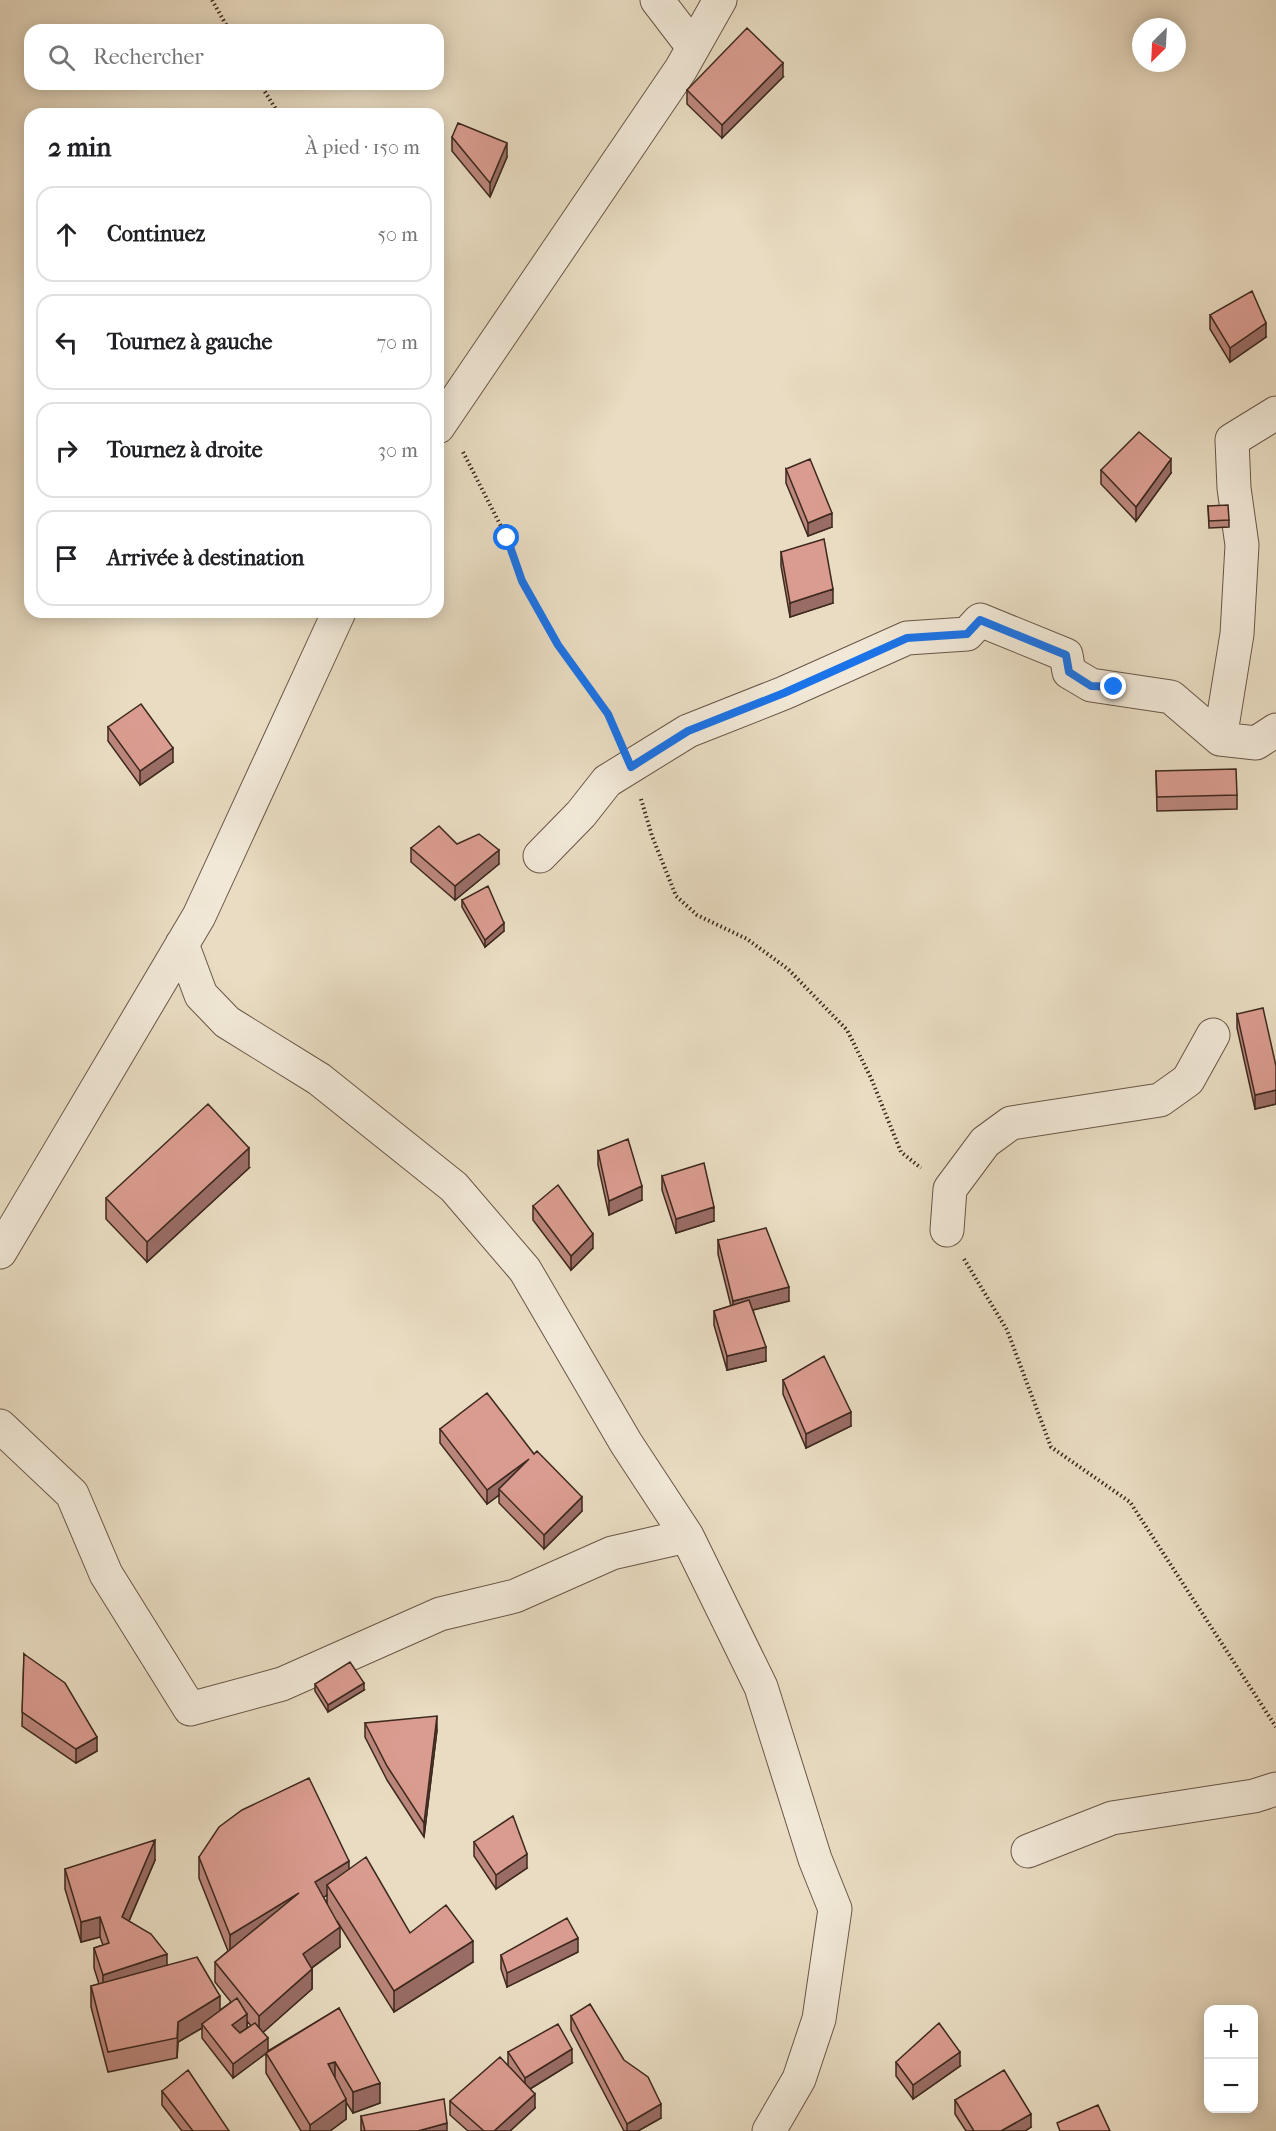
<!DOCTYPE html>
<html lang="fr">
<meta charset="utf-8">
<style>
:root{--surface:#fff;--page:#f2f2f2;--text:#202124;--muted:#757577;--line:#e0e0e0}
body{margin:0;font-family:"IM FELL French Canon",serif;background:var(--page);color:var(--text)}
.controls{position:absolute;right:18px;bottom:18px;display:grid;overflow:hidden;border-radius:12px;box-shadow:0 3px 15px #0003}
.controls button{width:54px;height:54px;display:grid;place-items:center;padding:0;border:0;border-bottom:2px solid var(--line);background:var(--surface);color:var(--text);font:30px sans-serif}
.compass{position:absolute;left:1132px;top:18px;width:54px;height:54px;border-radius:50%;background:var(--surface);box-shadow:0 3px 15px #0003;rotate:204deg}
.stop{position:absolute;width:18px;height:18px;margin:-14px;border:4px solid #1a73e8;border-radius:50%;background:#fff}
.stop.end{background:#1a73e8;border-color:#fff;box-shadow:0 2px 6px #0008}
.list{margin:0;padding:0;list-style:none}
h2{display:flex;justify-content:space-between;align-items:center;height:78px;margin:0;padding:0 24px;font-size:26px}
h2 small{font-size:20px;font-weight:400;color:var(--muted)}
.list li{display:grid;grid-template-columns:39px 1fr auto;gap:18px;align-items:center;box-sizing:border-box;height:96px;margin:0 12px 12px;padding:0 12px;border:2px solid var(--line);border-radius:18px}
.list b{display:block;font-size:22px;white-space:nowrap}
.list em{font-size:20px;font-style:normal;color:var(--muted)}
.icon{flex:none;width:33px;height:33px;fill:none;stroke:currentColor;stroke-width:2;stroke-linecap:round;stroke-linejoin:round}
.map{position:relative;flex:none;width:1276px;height:2131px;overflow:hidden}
.search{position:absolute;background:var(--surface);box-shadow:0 3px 15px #0003;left:24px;top:24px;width:420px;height:66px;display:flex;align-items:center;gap:15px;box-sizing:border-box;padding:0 21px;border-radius:18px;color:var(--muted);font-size:22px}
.panel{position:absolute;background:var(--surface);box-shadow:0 3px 15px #0003;left:24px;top:108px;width:420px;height:510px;border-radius:18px}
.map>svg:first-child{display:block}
</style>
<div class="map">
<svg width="1276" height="2131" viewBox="0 0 1276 2131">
<rect width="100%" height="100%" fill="#e9dcc2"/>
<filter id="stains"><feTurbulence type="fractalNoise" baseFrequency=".00333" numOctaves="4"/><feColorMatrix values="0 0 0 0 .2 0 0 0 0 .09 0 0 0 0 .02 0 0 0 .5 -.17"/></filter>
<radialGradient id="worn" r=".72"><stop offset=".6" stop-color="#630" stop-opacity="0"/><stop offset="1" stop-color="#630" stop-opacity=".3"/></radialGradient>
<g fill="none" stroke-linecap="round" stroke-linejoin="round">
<g stroke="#695647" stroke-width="35">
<path id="minor" d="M657,0L693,47
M1276,413L1232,440L1234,488L1242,545L1237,634L1220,739L1256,743L1276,730
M438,427L681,69L720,0
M540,856L581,814L607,781L688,731L784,693L907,638L967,634L980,620L1066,655L1069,672L1091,685L1171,697L1220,739
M182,944L201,995L227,1022L319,1079L454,1187L525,1270L626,1443L687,1536L761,1687L815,1859L835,1909L819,2019L799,2079L769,2131
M947,1230L950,1189L985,1142L1011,1123L1160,1100L1188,1080L1213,1035
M0,1252L199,916L339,612
M0,1426L72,1494L106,1574L190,1709L282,1684L440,1614L515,1596L612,1553L687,1536
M1028,1851L1112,1818L1254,1796L1276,1789"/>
</g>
<path stroke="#3e291e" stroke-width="4" stroke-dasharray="1.5 3" stroke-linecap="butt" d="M212,0L229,30
M260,84L279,114
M463,452L507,538L522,581L558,645L608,714L616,733
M641,799L652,836L676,896L697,915L747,939L788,969L847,1030L871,1078L901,1152L921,1168
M964,1259L1007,1330L1051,1447L1130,1502L1276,1727"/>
<use href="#minor" stroke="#f1e8d7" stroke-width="33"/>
</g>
<path fill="#bb867c" stroke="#3e291e" stroke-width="1.5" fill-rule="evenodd" d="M783,77L722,138L687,104V90Z
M452,137L507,157L490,197L452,151Z
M1210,315L1266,337L1230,362L1210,329Z
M786,469L832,527L808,536L786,483Z
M1101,470L1171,473L1136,521L1101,484Z
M1208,506L1229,520V527L1209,528Z
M781,552L833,603L790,617L781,566Z
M108,727L173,762L140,785L108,741Z
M1156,771L1237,795V809L1157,811Z
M457,844L499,864L455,900L411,862V848Z
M462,900L504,931L485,947L462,907Z
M1237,1014L1276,1066V1104L1255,1109L1237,1028Z
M598,1151L642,1200L609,1215L598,1165Z
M249,1168L147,1262L106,1219V1198Z
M662,1176L714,1221L676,1233L662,1190Z
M533,1206L593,1248L571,1270L533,1220Z
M718,1240L789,1301L753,1310L766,1361L727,1370L714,1325V1311L731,1306L718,1254Z
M783,1380L851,1426L806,1448L783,1394Z
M440,1429L534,1454L582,1511L544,1549L499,1503V1495L487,1504L440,1443Z
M24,1654L97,1751L76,1763L22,1726Z
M315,1684L364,1690L328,1712L315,1691Z
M365,1723L437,1730L424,1837L387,1780L365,1737Z
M474,1842L527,1868L496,1889L474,1856Z
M199,1857L349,1869L410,1933L473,1962L394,2012L337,1921L340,1947L312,1968V1989L263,2032L268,2051L339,2008L380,2103L353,2113L346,2102V2119L330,2131H301L266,2073V2053L233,2078L202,2038V2028L178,2042L177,2058L108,2072L91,2007V1986L99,1984L94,1968V1948L103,1945L100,1937L81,1942L65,1889V1869L155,1860L129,1921L167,1965L220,2010L231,2002L215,1982V1962L228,1951L199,1878ZM327,1895V1903L323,1897ZM247,2021L251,2026L247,2028Z
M578,1952L507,1987L501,1969V1955Z
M571,2016L661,2118L638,2131H624L571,2030Z
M508,2052L572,2063L530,2089L535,2108L510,2131H468L450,2115V2101L508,2065Z
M896,2062L960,2066L913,2099L896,2076Z
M162,2091L229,2131H182L162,2105Z
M955,2100L1031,2127L1025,2131H966L955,2114Z
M361,2116L447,2131H361Z"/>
<path fill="#996d65" stroke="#3e291e" stroke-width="1.5" d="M783,63V77L722,138V125Z
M507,143V157L490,197V183Z
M1266,323V337L1230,362V348Z
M1171,459V473L1136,521V507Z
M832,513V527L808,536V523Z
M833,589V603L790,617V603Z
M173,748V762L140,785V771Z
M499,850V864L455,900V886Z
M504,923V931L485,947V940Z
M1276,1090V1104L1255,1109V1095Z
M249,1148V1168L147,1262V1242Z
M642,1186V1200L609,1215V1201Z
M714,1207V1221L676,1233V1219Z
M593,1234V1248L571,1270V1256Z
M789,1287V1301L733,1315V1301Z
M766,1347V1361L727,1370V1356Z
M851,1412V1426L806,1448V1434Z
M529,1459L499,1489V1495L487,1504V1490Z
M582,1497V1511L544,1549V1535Z
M364,1683V1690L328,1712V1705Z
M437,1716V1730L424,1837V1823Z
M97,1737V1751L76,1763V1749Z
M155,1840V1860L122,1937V1917Z
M527,1854V1868L496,1889V1875Z
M349,1861V1881L327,1885V1895L315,1903V1882Z
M299,1893L230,1956V1935Z
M100,1917V1937L81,1942V1922Z
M340,1927V1947L303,1974V1954Z
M578,1938V1952L507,1987V1973Z
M473,1941V1962L394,2012V1991Z
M167,1954V1974L103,1995V1975Z
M312,1969V1989L259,2036V2016Z
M220,1996V2017L202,2024V2028L178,2042L177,2058L178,2022Z
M247,2014V2028L232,2038V2025Z
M268,2038V2052L233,2078V2064Z
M572,2049V2063L525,2092V2078Z
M960,2052V2066L913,2099V2085Z
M335,2062V2083L328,2064Z
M380,2083V2103L353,2113V2092Z
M535,2094V2108L510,2131H494Z
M346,2099V2119L330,2131H310V2125Z
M661,2104V2118L638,2131H627V2124Z
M1031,2114V2127L1025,2131H1001Z
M447,2123V2131H418Z"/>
<path fill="#da9c90" stroke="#3e291e" stroke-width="1.5" d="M747,28L783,63L722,125L687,90Z
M458,123L507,143L490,183L452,137Z
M1252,291L1266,323L1230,348L1210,315Z
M1139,432L1171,459L1136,507L1101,470Z
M810,459L832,513L808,523L786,469Z
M1228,505L1229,520L1209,521L1208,506Z
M824,539L833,589L790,603L781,552Z
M141,704L173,748L140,771L108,727Z
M1236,769L1237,795L1157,797L1156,771Z
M439,826L457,844L479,834L499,850L455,886L411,848Z
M488,886L504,923L485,940L462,900Z
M1263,1008L1276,1066V1090L1255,1095L1237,1014Z
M208,1104L249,1148L147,1242L106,1198Z
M628,1139L642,1186L609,1201L598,1151Z
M704,1163L714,1207L676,1219L662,1176Z
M558,1185L593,1234L571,1256L533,1206Z
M766,1228L789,1287L733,1301L718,1240Z
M749,1300L766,1347L727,1356L714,1311Z
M824,1356L851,1412L806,1434L783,1380Z
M487,1393L534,1454L537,1451L582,1497L544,1535L499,1489L529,1459L487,1490L440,1429Z
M24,1654L65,1683L97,1737L76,1749L22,1712Z
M350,1662L364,1683L328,1705L315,1684Z
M437,1716L424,1823L387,1766L365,1723Z
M309,1778L349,1861L315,1882L340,1927L303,1954L312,1969L259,2016L215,1962L299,1893L230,1935L199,1857L219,1827L242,1810Z
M513,1816L527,1854L496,1875L474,1842Z
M155,1840L122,1917L151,1934L167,1954L103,1975L94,1948L109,1943L100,1917L81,1922L65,1869Z
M366,1857L410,1933L446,1905L473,1941L394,1991L327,1885Z
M567,1918L578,1938L507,1973L501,1955Z
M197,1957L220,1996L178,2022L177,2038L108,2052L91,1986Z
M237,1998L247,2014L232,2025L240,2033L255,2023L268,2038L233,2064L202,2024Z
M590,2004L624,2060L648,2077L661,2104L627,2124L571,2016Z
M339,2008L380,2083L353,2092L335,2062L328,2064L346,2099L310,2125L266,2053Z
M939,2023L960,2052L913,2085L896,2062Z
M558,2024L572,2049L525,2078L508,2052Z
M500,2057L535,2094L494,2131H484L450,2101Z
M188,2070L229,2131H193L162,2091Z
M1004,2070L1031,2114L1001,2131H974L955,2100Z
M444,2099L447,2123L418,2131H365L361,2116Z
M1098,2105L1110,2131H1060L1057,2123Z"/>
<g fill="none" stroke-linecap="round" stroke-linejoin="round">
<path stroke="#1a73e8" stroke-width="8" d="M507,538L522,581L558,645L608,714L631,767L688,731L784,693L907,638L967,634L980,620L1066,655L1069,672L1091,686L1114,687"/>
</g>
<rect width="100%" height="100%" filter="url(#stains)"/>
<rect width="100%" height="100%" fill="url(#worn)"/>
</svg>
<div class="controls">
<button>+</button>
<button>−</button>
</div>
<svg class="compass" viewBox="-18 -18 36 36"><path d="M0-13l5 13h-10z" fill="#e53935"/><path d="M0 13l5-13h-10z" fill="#757577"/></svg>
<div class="stop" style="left:507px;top:538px"></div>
<div class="stop end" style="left:1114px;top:687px"></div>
<div class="search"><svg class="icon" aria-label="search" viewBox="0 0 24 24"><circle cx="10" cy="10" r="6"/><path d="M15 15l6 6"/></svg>Rechercher</div>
<section class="panel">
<h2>2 min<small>À pied · 150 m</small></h2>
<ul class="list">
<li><svg class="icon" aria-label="ahead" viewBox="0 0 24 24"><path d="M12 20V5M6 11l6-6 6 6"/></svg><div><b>Continuez</b></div><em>50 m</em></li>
<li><svg class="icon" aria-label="left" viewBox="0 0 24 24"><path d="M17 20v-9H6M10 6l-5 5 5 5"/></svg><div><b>Tournez à gauche</b></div><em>70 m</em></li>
<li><svg class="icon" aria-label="right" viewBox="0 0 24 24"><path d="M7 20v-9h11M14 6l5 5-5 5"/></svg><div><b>Tournez à droite</b></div><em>30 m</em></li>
<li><svg class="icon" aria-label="arrive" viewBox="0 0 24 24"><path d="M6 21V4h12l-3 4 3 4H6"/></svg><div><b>Arrivée à destination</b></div></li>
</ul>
</section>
</div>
